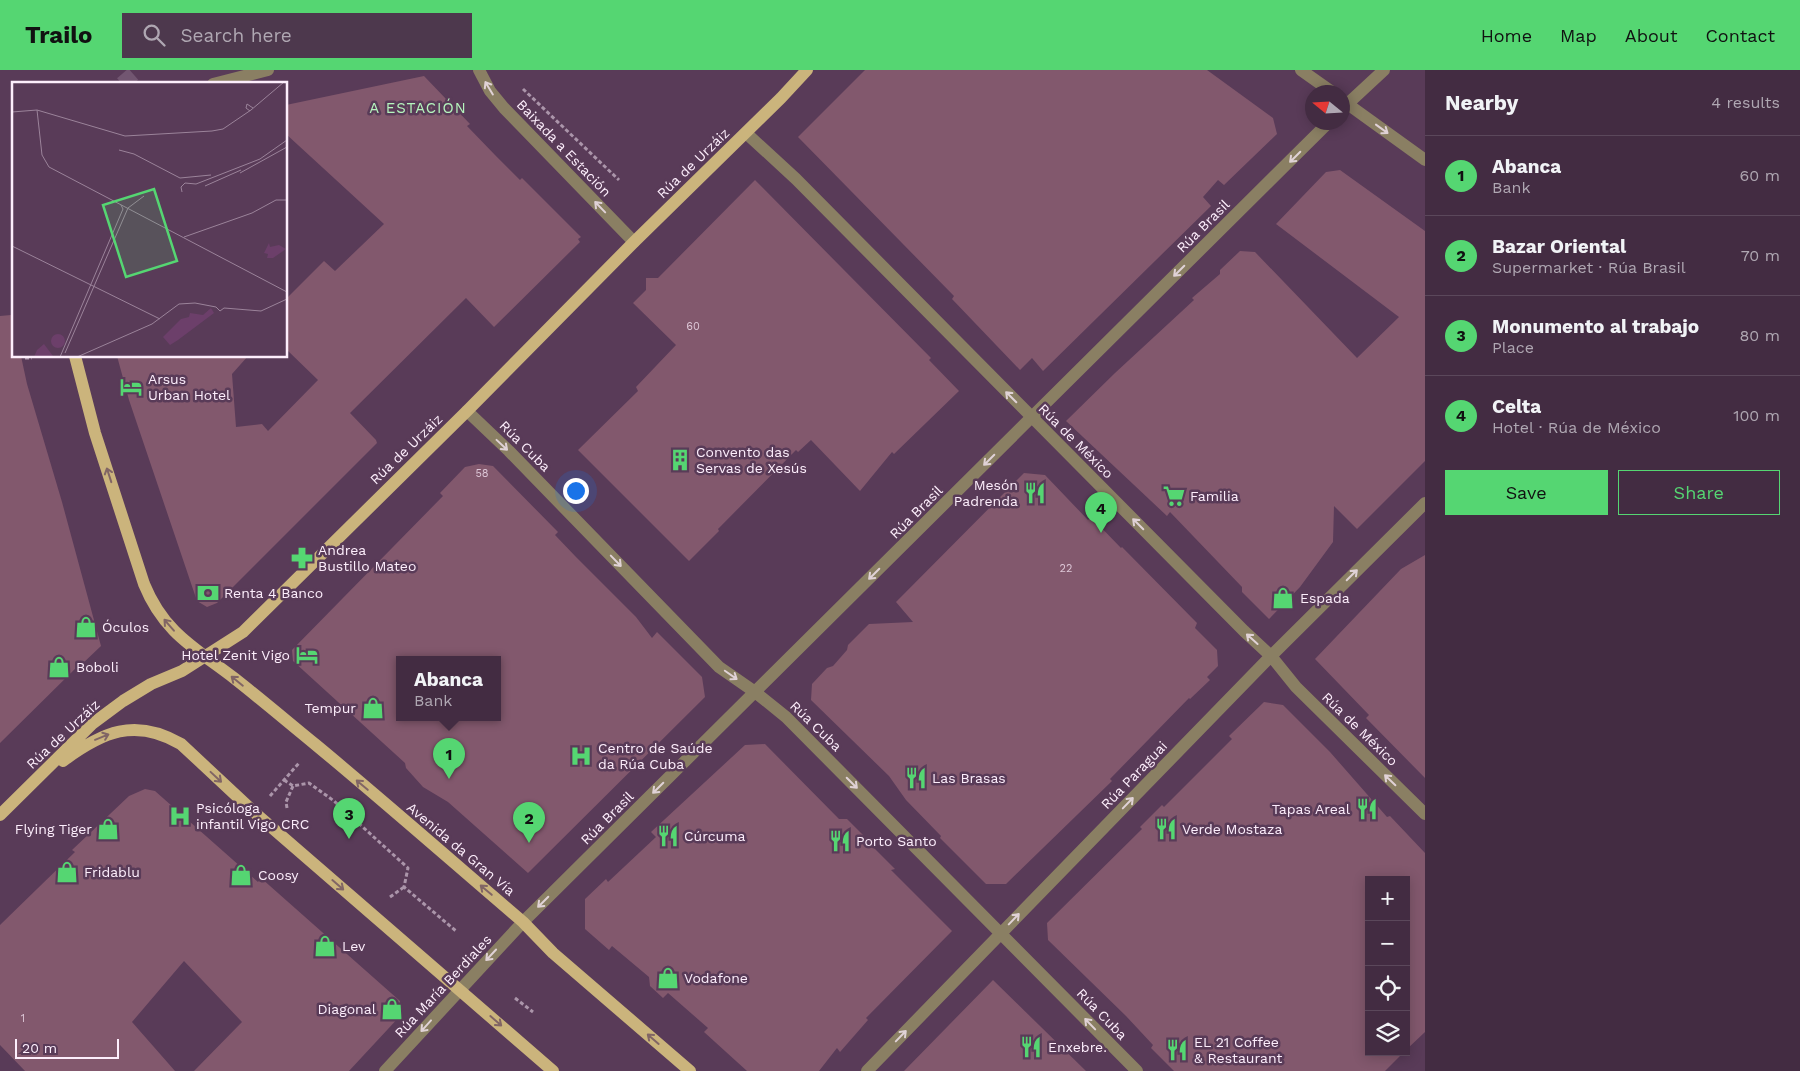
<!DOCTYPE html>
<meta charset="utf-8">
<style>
:root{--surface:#432c42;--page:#4d384d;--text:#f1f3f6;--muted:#afa7b2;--line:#5b485b;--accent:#55d672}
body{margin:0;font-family:"Work Sans",sans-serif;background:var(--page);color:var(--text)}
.controls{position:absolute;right:15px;bottom:15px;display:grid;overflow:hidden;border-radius:0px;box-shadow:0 2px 12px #0003}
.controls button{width:45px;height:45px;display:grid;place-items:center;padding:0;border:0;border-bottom:1px solid var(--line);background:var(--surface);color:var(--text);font:25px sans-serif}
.compass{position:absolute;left:1305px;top:15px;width:45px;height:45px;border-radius:50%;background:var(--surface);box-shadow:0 2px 12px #0003;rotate:288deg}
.scale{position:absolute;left:15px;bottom:12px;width:104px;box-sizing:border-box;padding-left:5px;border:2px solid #fdeefc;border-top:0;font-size:14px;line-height:18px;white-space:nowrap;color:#fdeefc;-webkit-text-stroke:4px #593b58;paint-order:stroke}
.you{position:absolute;left:575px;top:420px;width:18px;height:18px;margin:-12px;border:4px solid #fff;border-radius:50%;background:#1a73e8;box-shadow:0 0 0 8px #1a73e833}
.badge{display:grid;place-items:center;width:32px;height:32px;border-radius:50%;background:var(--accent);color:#111;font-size:16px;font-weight:700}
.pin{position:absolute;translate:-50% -41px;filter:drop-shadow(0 1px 2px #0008)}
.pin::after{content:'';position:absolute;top:26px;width:18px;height:15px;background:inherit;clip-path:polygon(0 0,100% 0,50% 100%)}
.popup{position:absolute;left:396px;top:586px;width:105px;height:65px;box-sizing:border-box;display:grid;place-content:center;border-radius:0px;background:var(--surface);filter:drop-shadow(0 1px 4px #0005);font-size:16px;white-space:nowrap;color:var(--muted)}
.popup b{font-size:19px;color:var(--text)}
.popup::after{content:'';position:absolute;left:50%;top:100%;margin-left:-10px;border:10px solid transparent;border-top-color:var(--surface)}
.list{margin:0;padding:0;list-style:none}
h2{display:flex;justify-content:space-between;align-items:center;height:65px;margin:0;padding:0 20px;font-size:21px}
h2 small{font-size:16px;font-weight:400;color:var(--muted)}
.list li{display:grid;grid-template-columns:32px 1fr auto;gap:15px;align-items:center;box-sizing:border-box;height:80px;padding:0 20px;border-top:1px solid var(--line)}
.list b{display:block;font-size:19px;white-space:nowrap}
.list p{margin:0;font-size:16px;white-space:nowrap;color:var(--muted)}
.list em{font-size:16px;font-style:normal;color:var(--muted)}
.actions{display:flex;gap:10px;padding:15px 20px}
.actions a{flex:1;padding:11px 0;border:1px solid var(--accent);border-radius:0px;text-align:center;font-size:18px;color:var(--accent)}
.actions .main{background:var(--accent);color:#111}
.icon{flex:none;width:28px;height:28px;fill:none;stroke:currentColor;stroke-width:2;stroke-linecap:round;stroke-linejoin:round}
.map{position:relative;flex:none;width:1425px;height:1001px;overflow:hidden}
header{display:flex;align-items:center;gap:30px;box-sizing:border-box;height:70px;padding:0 25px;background:var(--accent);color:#111}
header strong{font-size:24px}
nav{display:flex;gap:28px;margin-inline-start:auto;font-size:18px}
.search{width:350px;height:45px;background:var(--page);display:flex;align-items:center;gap:12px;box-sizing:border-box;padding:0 18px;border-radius:0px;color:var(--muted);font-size:19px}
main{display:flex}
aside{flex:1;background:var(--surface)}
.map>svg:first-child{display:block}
</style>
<header>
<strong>Trailo</strong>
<div class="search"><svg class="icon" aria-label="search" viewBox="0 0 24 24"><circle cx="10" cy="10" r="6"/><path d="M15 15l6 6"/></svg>Search here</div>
<nav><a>Home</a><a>Map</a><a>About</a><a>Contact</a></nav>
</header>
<main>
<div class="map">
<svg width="1425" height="1001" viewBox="0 0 1425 1001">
<rect width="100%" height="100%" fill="#593b58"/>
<path fill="#82586d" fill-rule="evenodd" d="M865,0H1207L1273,48L1277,64L1224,115L1218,110L1203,127L1211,136L1043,301L1032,288L1020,300L952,229L954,226L798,67Z
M424,6L470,54L467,56L495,85L520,110L522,108L581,167L578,169L580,172L494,257L466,228L350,343L376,370L377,373L217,533L207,537L197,531L129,330L117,286H248L232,304L236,357L262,354L268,361L318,310L286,279V229L324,191L335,201L384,154L286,64V35Z
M1340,100L1425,161V391L1357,459L1334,436L1333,472L1300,517L1269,549L1242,522V517L1170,442L1167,446L1066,351L1115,303L1194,230L1192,228L1220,204V200L1240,181L1255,182L1357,288L1399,247L1276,154L1326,102Z
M755,110L931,288L929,290L959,321L894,384L892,382L860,421L811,370L798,382L796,380L718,459L719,461L689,491L578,380L638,321L636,317L676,275L633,233L646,220V208H658Z
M11,245L14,255V286H21L27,314L62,432L101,576L81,595L80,594L0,673V246Z
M479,394L493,396L558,462L555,465L576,487L636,547L652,568L657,562L702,607L705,627L528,803L448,732L423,717L406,698L405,693L293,591L292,580L443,426L440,423L465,397ZM400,590H498V648H400Z
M1024,403L1045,405L1088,450L1091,447L1121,478L1122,477L1197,553L1195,558L1217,580L1218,596L1207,607L1210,610L1190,629L1189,628L1110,709L1112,711L1006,814H986L940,768L941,766L906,730L889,706L811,630L812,614L827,598L833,596L847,580L848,575L869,554L913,552L896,532Z
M1425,485V708L1366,648L1369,645L1315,589L1401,499Z
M1264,632L1283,635L1330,682L1387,747L1390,746L1425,783V962L1406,980V810H1369V982H1404L1385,1001H1174L1151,978L1153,975L1126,946L1048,870L1047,853L1142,759L1140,757L1162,735L1164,737L1232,669L1229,666Z
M765,674L839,749H847L864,766L863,767L895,799L891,800L952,861L866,948L868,950L840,982L837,978L819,1001H747L704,962L708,958L668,923L663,928L650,916L649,907L612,876L609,880L585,859V829L606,809L608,812L656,767L651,762L745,675Z
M145,719L155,721L258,812L261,808L400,931L401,945L349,1001H194L242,952L184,891L132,952L175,1001H25L0,975V855L75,782L72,780L129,726Z
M993,910L1086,1001H904Z"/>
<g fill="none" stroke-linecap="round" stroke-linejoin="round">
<path stroke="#725671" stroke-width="15" stroke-dasharray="15 8" stroke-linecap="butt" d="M122,14L138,0"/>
<path stroke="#ab95aa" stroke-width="3" stroke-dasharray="4 2.5" stroke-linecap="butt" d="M523,19L619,110
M25,288H32
M284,710L293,716L309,713L334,731L408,798L404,817L456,861
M270,726L299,693
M287,738L286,732L293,716
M390,827L404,817
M515,928L533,942"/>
<path stroke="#8a7f63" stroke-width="12" d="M479,0L490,21L504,38L634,172
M1301,0L1332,22
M213,14L268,0
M1342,30L1425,90
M1342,39L1384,0
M746,63L796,109L1244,561L1271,586L1296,617L1425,744
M467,341L509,381L719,597L755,622L786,647L1137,1001
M385,1001L523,852L1329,52
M867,1001L1271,586L1425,433"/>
<path stroke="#cbb47c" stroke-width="12" d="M75,286L95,363L144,514C164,563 195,578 234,608C262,630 289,653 316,675C386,733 454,793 523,852L553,883L690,1001
M63,691C102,662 135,647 181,674L255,743L553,1001
M0,745L92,654L123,631L151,614L182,601L243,562L467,341L634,172L781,28L807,0"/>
</g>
<defs><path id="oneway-shaft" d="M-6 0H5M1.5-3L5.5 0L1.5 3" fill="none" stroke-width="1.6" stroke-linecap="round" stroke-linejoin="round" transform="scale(1.25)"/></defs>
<g stroke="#e0d2d6">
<use href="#oneway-shaft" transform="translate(489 18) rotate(-121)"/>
<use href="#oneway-shaft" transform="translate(1382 59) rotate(36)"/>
<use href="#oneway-shaft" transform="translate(1295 87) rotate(135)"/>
<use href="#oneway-shaft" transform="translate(600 137) rotate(-134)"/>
<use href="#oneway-shaft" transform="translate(1179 201) rotate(135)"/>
<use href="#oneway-shaft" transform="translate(1011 327) rotate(-135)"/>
<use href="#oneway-shaft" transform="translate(502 375) rotate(43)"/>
<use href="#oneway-shaft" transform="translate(989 390) rotate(135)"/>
<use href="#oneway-shaft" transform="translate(1138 454) rotate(-135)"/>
<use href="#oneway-shaft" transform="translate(616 491) rotate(46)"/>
<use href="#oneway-shaft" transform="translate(874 504) rotate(135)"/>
<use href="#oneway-shaft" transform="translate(1352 505) rotate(-45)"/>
<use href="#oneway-shaft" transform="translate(1252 569) rotate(-138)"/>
<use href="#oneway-shaft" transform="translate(731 605) rotate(35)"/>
<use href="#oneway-shaft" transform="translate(1390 710) rotate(-136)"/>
<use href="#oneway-shaft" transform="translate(852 713) rotate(45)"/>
<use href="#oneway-shaft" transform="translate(658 718) rotate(135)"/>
<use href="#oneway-shaft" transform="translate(1128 733) rotate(-46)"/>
<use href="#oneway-shaft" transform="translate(543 832) rotate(135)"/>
<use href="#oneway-shaft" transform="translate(1014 849) rotate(-46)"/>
<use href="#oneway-shaft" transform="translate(491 885) rotate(133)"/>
<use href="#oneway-shaft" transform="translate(1090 954) rotate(-134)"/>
<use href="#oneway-shaft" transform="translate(426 956) rotate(132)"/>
<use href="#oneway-shaft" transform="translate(901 966) rotate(-46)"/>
</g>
<g stroke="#816565">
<use href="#oneway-shaft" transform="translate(109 405) rotate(-108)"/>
<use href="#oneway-shaft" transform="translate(169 555) rotate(-131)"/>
<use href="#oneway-shaft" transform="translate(237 611) rotate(-141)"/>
<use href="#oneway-shaft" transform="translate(102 667) rotate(-22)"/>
<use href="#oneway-shaft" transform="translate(216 707) rotate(43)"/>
<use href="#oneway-shaft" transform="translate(362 715) rotate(-140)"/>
<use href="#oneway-shaft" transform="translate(338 815) rotate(41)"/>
<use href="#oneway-shaft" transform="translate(486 820) rotate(-140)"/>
<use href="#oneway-shaft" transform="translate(496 951) rotate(41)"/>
<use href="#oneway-shaft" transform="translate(653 969) rotate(-139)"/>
</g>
<defs>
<g id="hotel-bare" transform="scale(1.725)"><path d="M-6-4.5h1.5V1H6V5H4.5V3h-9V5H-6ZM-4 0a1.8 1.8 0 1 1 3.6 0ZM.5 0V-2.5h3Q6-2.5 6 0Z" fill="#55d672" stroke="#593b58" stroke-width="2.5" paint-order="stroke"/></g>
<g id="building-bare" transform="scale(1.725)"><path d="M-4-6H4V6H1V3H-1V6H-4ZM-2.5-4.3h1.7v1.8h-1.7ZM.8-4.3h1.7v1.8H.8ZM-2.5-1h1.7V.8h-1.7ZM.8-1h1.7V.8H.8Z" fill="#55d672" stroke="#593b58" stroke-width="2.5" paint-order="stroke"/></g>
<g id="restaurant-bare" transform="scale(1.725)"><path d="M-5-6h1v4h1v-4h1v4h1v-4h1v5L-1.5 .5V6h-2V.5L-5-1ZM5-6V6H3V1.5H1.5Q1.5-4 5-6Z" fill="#55d672" stroke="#593b58" stroke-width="2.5" paint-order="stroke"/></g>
<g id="supermarket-bare" transform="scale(1.725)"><path d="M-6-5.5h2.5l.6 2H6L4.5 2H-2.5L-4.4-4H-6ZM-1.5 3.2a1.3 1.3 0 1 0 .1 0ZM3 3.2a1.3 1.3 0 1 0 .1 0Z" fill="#55d672" stroke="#593b58" stroke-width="2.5" paint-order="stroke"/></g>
<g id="pharmacy-bare" transform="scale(1.725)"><path d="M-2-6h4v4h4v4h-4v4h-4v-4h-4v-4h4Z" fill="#55d672" stroke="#593b58" stroke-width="2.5" paint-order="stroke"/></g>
<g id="bank-bare" transform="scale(1.725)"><path d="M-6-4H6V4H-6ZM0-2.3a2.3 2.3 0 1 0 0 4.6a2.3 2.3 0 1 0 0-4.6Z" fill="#55d672" stroke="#593b58" stroke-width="2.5" paint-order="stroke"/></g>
<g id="shop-bare" transform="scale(1.725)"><path d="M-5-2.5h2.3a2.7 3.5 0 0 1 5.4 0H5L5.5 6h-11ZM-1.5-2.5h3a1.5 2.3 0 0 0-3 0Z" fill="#55d672" stroke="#593b58" stroke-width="2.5" paint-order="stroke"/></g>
<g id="hospital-bare" transform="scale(1.725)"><path d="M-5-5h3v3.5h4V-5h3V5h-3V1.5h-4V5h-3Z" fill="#55d672" stroke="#593b58" stroke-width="2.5" paint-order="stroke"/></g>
</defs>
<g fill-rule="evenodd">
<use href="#hotel-bare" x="131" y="317"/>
<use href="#building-bare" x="680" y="390"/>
<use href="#restaurant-bare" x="1035" y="423"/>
<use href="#supermarket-bare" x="1174" y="426"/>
<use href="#pharmacy-bare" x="302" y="488"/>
<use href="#bank-bare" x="208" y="523"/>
<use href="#shop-bare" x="1283" y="528"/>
<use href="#shop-bare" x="86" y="557"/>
<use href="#hotel-bare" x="307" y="585"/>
<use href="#shop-bare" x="59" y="597"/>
<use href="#shop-bare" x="373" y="638"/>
<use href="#hospital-bare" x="581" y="686"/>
<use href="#restaurant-bare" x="916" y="708"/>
<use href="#restaurant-bare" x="1367" y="739"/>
<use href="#hospital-bare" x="180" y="746"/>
<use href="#shop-bare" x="108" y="759"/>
<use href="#restaurant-bare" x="1166" y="759"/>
<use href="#restaurant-bare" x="668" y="766"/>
<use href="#restaurant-bare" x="840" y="771"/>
<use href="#shop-bare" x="67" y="802"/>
<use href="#shop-bare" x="241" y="805"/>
<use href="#shop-bare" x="325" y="876"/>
<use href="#shop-bare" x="668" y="908"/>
<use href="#shop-bare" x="392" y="939"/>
<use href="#restaurant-bare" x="1031" y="977"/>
<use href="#restaurant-bare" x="1177" y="980"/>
</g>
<g text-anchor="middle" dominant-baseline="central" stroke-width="5" stroke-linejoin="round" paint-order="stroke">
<g font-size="11" fill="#dec8d8">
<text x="693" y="256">60</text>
<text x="482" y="403">58</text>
<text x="1066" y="498">22</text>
<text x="23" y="948">1</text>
</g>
<g font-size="14" fill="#fdeefc" stroke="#593b58">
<text transform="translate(564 78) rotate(46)">Baixada a Estación</text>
<text transform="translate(693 93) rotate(-44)">Rúa de Urzáiz</text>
<text transform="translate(1203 156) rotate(-45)">Rúa Brasil</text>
<text transform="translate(1076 371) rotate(45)">Rúa de México</text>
<text transform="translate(525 376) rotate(45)">Rúa Cuba</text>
<text transform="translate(406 379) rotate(-44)">Rúa de Urzáiz</text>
<text transform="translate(916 442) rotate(-45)">Rúa Brasil</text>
<text transform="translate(816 656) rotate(44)">Rúa Cuba</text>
<text transform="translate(1360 659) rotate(44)">Rúa de México</text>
<text transform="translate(63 664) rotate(-43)">Rúa de Urzáiz</text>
<text transform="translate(1134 705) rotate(-46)">Rúa Paraguai</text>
<text transform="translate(607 748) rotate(-45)">Rúa Brasil</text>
<text transform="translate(461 779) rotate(40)">Avenida da Gran Vía</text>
<text transform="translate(443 916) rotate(-47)">Rúa María Berdiales</text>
<text transform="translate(1102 944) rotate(46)">Rúa Cuba</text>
</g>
<g font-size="14" fill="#fdeefc" stroke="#593b58" text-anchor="start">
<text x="148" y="309">Arsus<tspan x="148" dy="16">Urban Hotel</tspan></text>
<text x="696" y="382">Convento das<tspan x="696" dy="16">Servas de Xesús</tspan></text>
<text x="1018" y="415" text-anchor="end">Mesón<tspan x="1018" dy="16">Padrenda</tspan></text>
<text x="1190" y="426">Familia</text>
<text x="318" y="480">Andrea<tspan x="318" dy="16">Bustillo Mateo</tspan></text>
<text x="224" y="523">Renta 4 Banco</text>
<text x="1300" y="528">Espada</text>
<text x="102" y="557">Óculos</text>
<text x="290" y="585" text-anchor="end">Hotel Zenit Vigo</text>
<text x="76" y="597">Boboli</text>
<text x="356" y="638" text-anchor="end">Tempur</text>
<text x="598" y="678">Centro de Saúde<tspan x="598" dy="16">da Rúa Cuba</tspan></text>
<text x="932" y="708">Las Brasas</text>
<text x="196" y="738">Psicóloga<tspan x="196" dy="16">infantil Vigo CRC</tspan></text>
<text x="1350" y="739" text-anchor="end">Tapas Areal</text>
<text x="92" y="759" text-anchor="end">Flying Tiger</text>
<text x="1182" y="759">Verde Mostaza</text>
<text x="684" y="766">Cúrcuma</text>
<text x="856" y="771">Porto Santo</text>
<text x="84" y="802">Fridablu</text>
<text x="258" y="805">Coosy</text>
<text x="342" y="876">Lev</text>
<text x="684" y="908">Vodafone</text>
<text x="376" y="939" text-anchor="end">Diagonal</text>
<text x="1194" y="972">EL 21 Coffee<tspan x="1194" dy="16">&amp; Restaurant</tspan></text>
<text x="1048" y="977">Enxebre.</text>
</g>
<g font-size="15" letter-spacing="1" fill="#b5f5bd" stroke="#593b58">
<text x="418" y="38">A ESTACIÓN</text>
</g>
</g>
<g transform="translate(12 12)">
<rect width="275" height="275" fill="#593b58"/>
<path d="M39 259a7 7 0 1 1 14 0a7 7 0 1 1-14 0ZM32,262L41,274L22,275L25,268Z" fill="#6c3f6a"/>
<path d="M257,161L258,165L267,163L274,167L261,176H255L256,172L252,171ZM199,226L202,231L166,258L158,263L151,255L169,237L177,235L178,231L191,233Z" fill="#6c3f6a"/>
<path fill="none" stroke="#9b839a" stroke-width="1" d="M25,28L30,73L37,85L275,210M238,29L234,26L235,22L241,26M0,30L25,28L113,54L200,49L211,47L239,28L272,0M107,68L122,72L168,96L199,93M228,91L275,65M193,104L229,88M170,110L169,105L173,101L184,102L248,77L275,58M172,155L240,131L264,118H275M0,164L148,237M212,226L249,229L275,217M53,271L116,126L132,114M48,275L111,127L109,123M65,275L140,242L167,222L183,221L204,225L208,229L212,226"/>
<path fill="#55d672" fill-opacity="0.15" stroke="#55d672" stroke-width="2.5" d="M142,107L165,179L114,195L91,123Z"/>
<rect width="275" height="275" fill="none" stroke="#fdeefc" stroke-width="2.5"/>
</g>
</svg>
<div class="controls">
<button>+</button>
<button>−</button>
<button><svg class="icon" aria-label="locate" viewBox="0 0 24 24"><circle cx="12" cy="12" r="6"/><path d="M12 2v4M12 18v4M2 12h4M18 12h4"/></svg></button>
<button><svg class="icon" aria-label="layers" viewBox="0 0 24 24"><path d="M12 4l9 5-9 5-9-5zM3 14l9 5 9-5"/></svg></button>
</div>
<svg class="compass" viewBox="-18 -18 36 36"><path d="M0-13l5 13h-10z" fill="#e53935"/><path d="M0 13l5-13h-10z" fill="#afa7b2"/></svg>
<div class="scale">20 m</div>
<div class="you"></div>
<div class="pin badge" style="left:449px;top:709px">1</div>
<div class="popup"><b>Abanca</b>Bank</div>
<div class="pin badge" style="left:529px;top:773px">2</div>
<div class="pin badge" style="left:349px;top:769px">3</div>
<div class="pin badge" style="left:1101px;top:463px">4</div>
</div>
<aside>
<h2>Nearby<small>4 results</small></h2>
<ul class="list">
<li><span class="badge">1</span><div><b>Abanca</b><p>Bank</p></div><em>60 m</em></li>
<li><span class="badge">2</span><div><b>Bazar Oriental</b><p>Supermarket · Rúa Brasil</p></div><em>70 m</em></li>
<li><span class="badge">3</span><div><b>Monumento al trabajo</b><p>Place</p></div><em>80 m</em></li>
<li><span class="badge">4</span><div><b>Celta</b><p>Hotel · Rúa de México</p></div><em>100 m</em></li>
</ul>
<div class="actions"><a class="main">Save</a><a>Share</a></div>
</aside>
</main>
